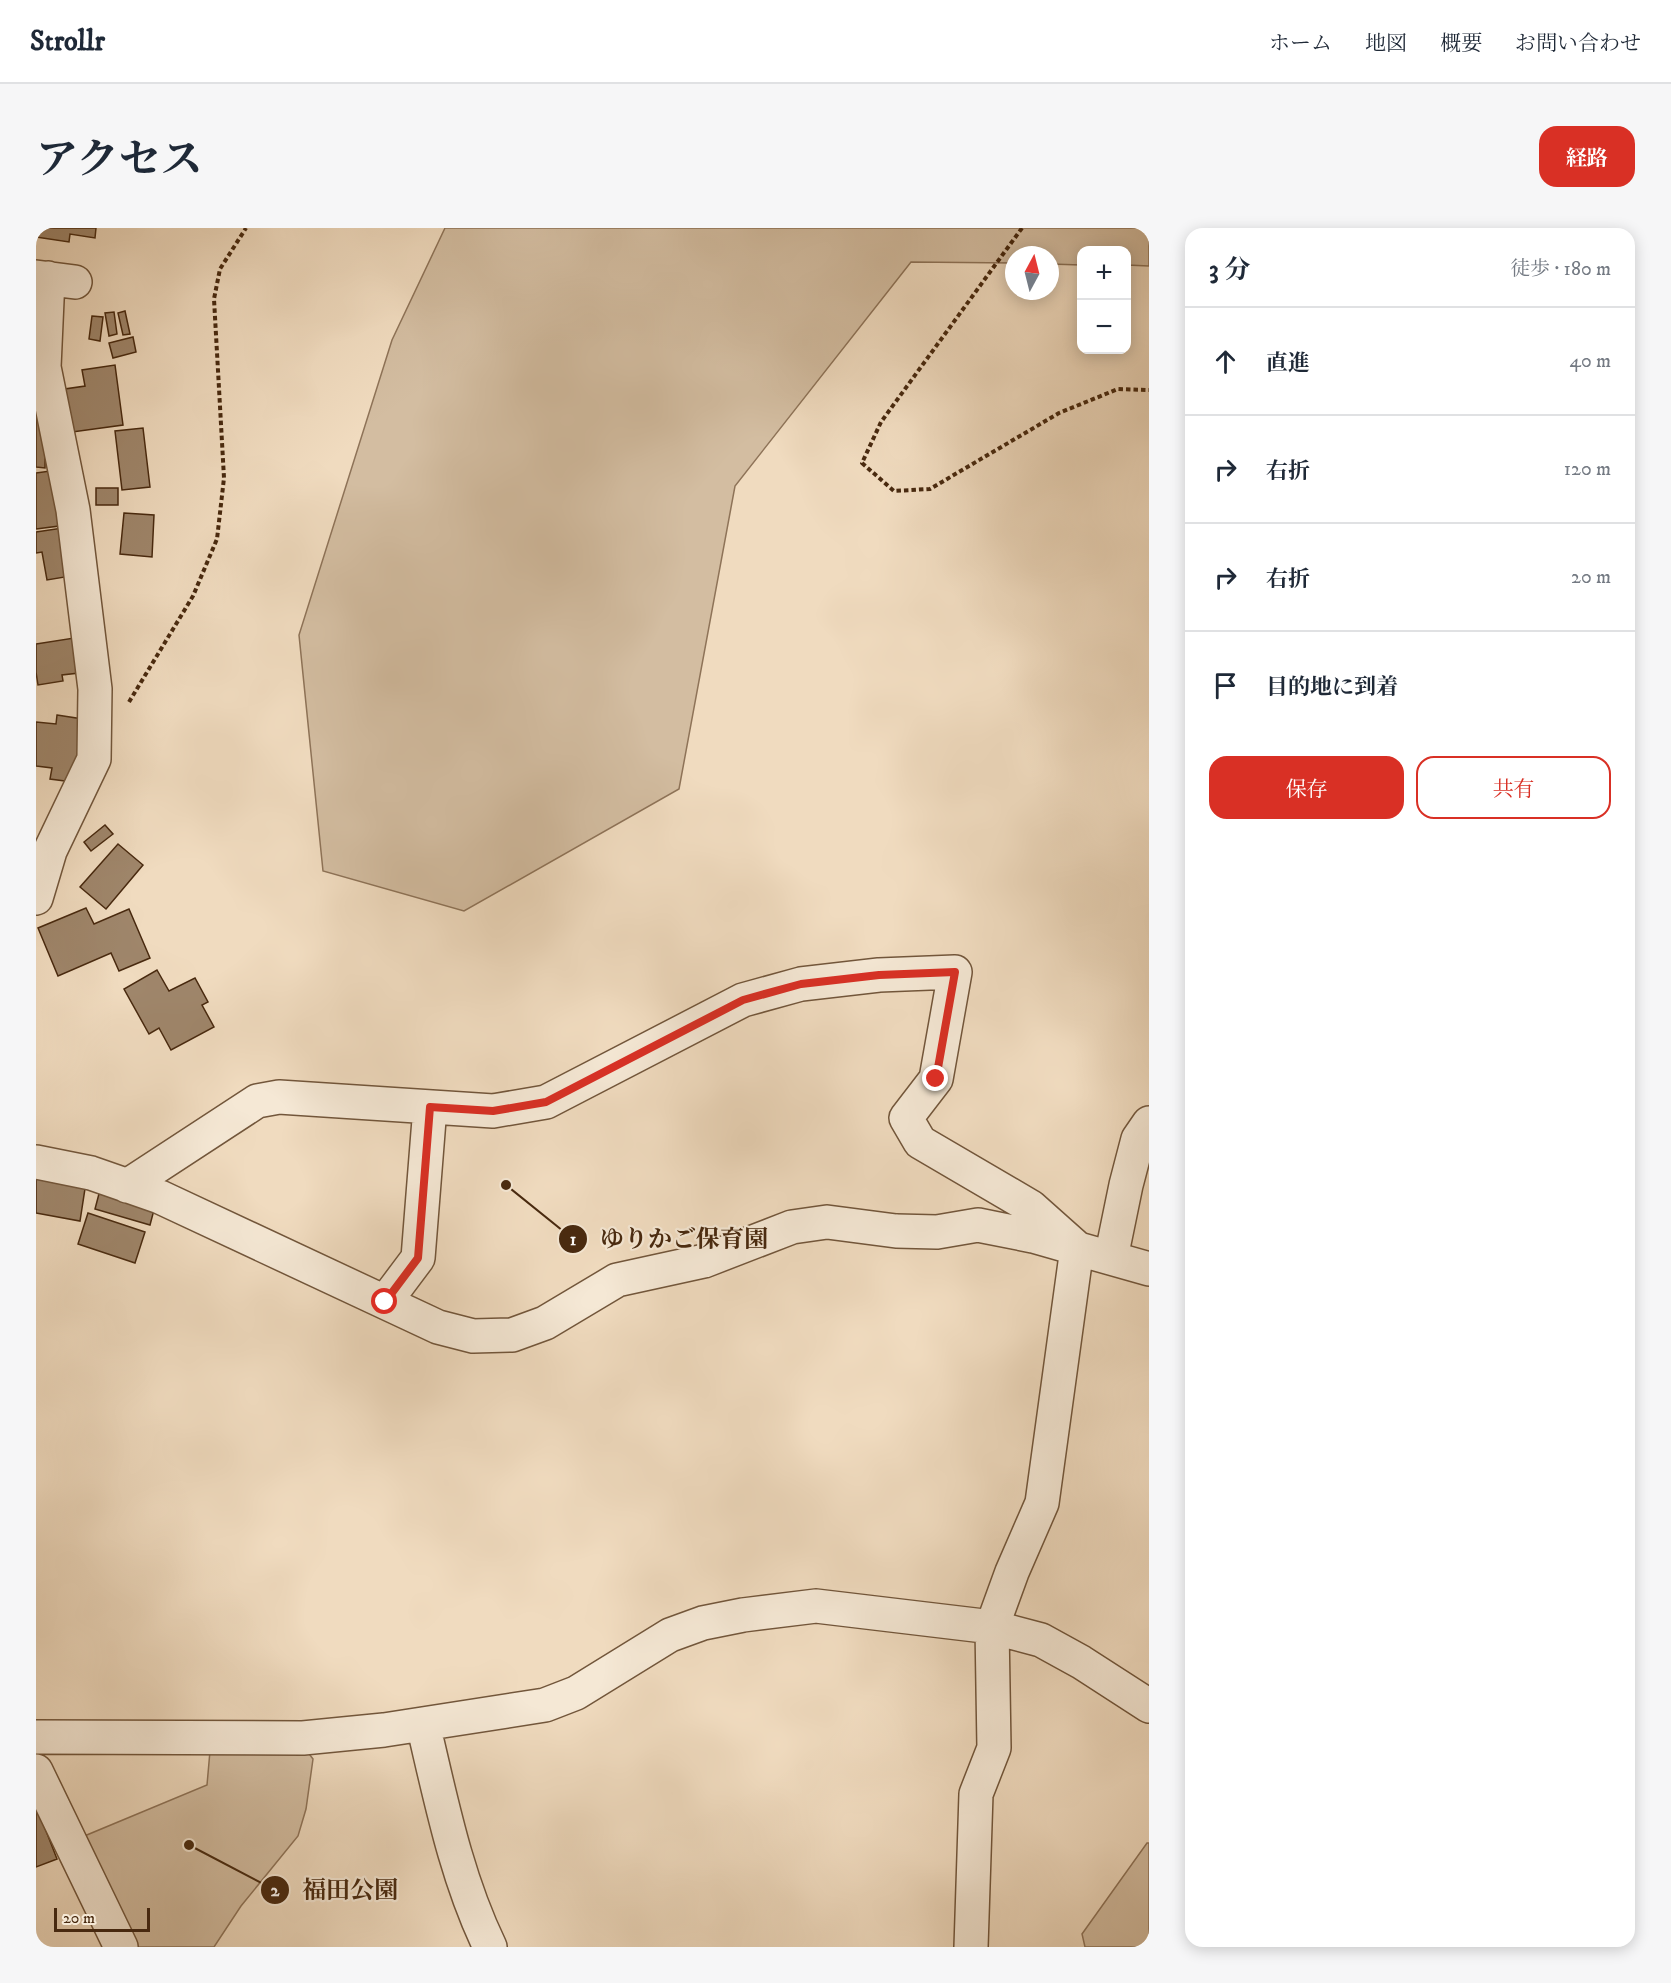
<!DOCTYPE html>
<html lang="ja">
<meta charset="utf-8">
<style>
:root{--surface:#fff;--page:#f6f6f7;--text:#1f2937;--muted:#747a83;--line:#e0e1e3;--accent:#d93025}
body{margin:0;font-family:"IM FELL DW Pica","Noto Serif JP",serif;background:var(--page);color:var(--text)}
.controls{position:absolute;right:18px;top:18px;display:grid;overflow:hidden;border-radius:12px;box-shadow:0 3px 15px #0003}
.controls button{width:54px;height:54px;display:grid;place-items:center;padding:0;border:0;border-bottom:2px solid var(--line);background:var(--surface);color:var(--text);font:30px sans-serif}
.compass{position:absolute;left:969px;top:18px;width:54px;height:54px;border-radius:50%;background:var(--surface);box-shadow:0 3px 15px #0003;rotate:7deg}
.scale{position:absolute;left:18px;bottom:15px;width:96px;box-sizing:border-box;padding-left:6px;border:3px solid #48290f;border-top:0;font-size:16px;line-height:21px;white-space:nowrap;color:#48290f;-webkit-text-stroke:4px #f5e8d5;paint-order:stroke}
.stop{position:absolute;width:18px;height:18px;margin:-14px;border:4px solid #d93025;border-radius:50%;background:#fff}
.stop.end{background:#d93025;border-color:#fff;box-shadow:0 2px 6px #0008}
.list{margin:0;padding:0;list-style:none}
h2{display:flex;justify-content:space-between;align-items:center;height:78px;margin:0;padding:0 24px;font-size:26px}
h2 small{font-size:20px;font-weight:400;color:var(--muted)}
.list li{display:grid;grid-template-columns:39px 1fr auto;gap:18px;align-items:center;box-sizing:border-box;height:108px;padding:0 24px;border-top:2px solid var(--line)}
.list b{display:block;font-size:22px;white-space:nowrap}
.list em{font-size:20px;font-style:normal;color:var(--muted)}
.actions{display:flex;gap:12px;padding:18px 24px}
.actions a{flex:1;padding:14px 0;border:2px solid var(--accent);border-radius:18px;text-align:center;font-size:21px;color:var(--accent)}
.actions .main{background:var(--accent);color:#fff}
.icon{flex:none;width:33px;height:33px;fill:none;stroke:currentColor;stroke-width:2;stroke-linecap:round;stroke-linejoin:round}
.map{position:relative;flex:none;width:1113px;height:1719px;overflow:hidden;border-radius:18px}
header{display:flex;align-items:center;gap:36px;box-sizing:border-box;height:84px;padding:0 30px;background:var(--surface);border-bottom:2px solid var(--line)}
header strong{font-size:28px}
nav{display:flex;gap:33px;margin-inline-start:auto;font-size:21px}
.intro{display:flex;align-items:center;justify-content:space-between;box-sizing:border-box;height:144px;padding:0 36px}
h1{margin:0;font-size:42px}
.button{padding:15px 27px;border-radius:18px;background:var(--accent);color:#fff;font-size:21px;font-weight:700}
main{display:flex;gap:36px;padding:0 36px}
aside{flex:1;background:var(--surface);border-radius:18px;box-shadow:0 3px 15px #0003}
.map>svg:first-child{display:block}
</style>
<header>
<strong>Strollr</strong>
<nav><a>ホーム</a><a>地図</a><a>概要</a><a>お問い合わせ</a></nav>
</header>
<div class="intro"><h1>アクセス</h1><a class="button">経路</a></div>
<main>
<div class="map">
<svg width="1113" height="1719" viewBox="0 0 1113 1719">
<rect width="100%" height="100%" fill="#f0dbbf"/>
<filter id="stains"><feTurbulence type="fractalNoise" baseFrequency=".00333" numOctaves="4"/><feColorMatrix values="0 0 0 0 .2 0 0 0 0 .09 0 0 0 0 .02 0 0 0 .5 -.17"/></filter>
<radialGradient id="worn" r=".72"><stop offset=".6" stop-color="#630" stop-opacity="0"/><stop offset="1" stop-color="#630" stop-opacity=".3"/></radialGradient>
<path fill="#d3bda1" stroke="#8e7358" stroke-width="1.5" d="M409,0H1113V38L1091,37L1090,22H1046L1045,37L1014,36V27H978V35L875,34L699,258L643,561L428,683L287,643L263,407L356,112Z
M174,1523H271L277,1531L270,1581L262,1608L205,1678L178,1719H96L46,1609L171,1557Z
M1111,1615H1113V1719H1049L1046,1706Z"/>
<path fill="#9f866b" stroke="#48290f" stroke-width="1.5" d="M0,0H60L59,10L34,6L33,14L0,9Z
M89,83L94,106L87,107L82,85Z
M78,84L81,106L73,108L69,85Z
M56,88L67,89L64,113L53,111Z
M97,109L100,124L77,130L73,115Z
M79,137L87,197L29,205L22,162L49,158L46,142Z
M0,164H10L9,240L0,239Z
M107,200L114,259L86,262L79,203Z
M14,243L23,298L0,301V245Z
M60,260H82V277H60Z
M88,285L118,287L116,329L84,326Z
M33,299L41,347L11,352L6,324L0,325V304Z
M38,410L43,445L26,447L27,453L2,457L0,444V416Z
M21,487L53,492L44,555L14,551L16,540L0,538V494L20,496Z
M69,597L77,606L55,623L48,614Z
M82,616L107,637L70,681L44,659Z
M50,680L58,696L93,681L114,730L83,743L75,725L22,748L2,700Z
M121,742L133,763L159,750L172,774L166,777L178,799L135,822L123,800L113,806L88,761Z
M0,945L50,954L44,993L0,985Z
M64,962L119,978L114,997L59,981Z
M52,985L109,1004L99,1035L42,1016Z
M0,1577L21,1631L0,1639Z"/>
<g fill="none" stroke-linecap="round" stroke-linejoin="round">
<g stroke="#72563b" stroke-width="36">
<path id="minor" d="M0,49L39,54
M0,670L14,623L58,531L59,461L37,282L8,139L12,50
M0,934L55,945L124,969L402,1099L437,1108L476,1107L509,1095L581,1052L668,1033L756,999L791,994L860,1003L901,1004L942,997L997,1008L1113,1041
M91,958L221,873L243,869L457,883L510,874L707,772L765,756L843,747L919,744L900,851L870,890L884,914L995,979L1041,1020L1006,1275L976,1344L956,1399L958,1520L940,1566L935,1719
M1075,1030L1090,957L1102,911L1113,895
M349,1074L382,1030L394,879
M387,1496C405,1572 420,1649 454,1719
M0,1509L267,1510L348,1502L509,1477L540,1465L634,1407L667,1395L707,1387L780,1378L956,1399L1005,1412L1045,1434L1113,1478
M0,1543L85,1719"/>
</g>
<path stroke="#48290f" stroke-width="4" stroke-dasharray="4.5 3" stroke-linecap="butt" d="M986,0L845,194L826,235L858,263L894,261L1023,185L1082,161L1113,162
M93,474L157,368L181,311L188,250L178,71L184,41L210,0"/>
<use href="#minor" stroke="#f5e8d5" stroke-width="33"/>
</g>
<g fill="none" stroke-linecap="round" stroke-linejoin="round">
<path stroke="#d93025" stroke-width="8" d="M349,1074L382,1030L394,879L457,883L510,874L707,772L765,756L843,747L919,744L900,851"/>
</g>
<path fill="none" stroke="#48290f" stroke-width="2" d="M470 957L537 1011M153 1617L239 1662"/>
<g fill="#48290f" stroke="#f5e8d5" stroke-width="2">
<circle cx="470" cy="957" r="6"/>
<circle cx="153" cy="1617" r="6"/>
<circle cx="537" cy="1011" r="15"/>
<circle cx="239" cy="1662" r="15"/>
</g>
<g font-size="18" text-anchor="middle" font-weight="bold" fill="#fff">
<text x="537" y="1017">1</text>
<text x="239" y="1668">2</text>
</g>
<g font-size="24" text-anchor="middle" font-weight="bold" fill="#48290f" stroke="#f5e8d5" stroke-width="4.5" stroke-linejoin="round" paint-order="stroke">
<text x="648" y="1019">ゆりかご保育園</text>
<text x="314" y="1670">福田公園</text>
</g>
<rect width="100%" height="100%" filter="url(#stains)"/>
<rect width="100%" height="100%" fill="url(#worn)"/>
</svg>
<div class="controls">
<button>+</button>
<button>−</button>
</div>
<svg class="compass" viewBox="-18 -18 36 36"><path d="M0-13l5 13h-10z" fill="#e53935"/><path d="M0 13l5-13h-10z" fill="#747a83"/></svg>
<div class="scale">20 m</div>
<div class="stop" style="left:349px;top:1074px"></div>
<div class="stop end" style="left:900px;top:851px"></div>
</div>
<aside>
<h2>3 分<small>徒歩 · 180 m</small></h2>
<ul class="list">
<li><svg class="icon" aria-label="ahead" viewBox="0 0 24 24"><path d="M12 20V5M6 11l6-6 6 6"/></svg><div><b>直進</b></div><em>40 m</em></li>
<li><svg class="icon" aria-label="right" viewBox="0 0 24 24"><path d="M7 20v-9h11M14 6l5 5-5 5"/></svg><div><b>右折</b></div><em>120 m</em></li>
<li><svg class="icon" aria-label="right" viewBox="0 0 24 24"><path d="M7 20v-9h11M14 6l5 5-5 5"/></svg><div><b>右折</b></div><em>20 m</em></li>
<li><svg class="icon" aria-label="arrive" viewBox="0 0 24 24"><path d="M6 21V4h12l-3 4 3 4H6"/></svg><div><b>目的地に到着</b></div></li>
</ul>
<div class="actions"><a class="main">保存</a><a>共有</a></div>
</aside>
</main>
